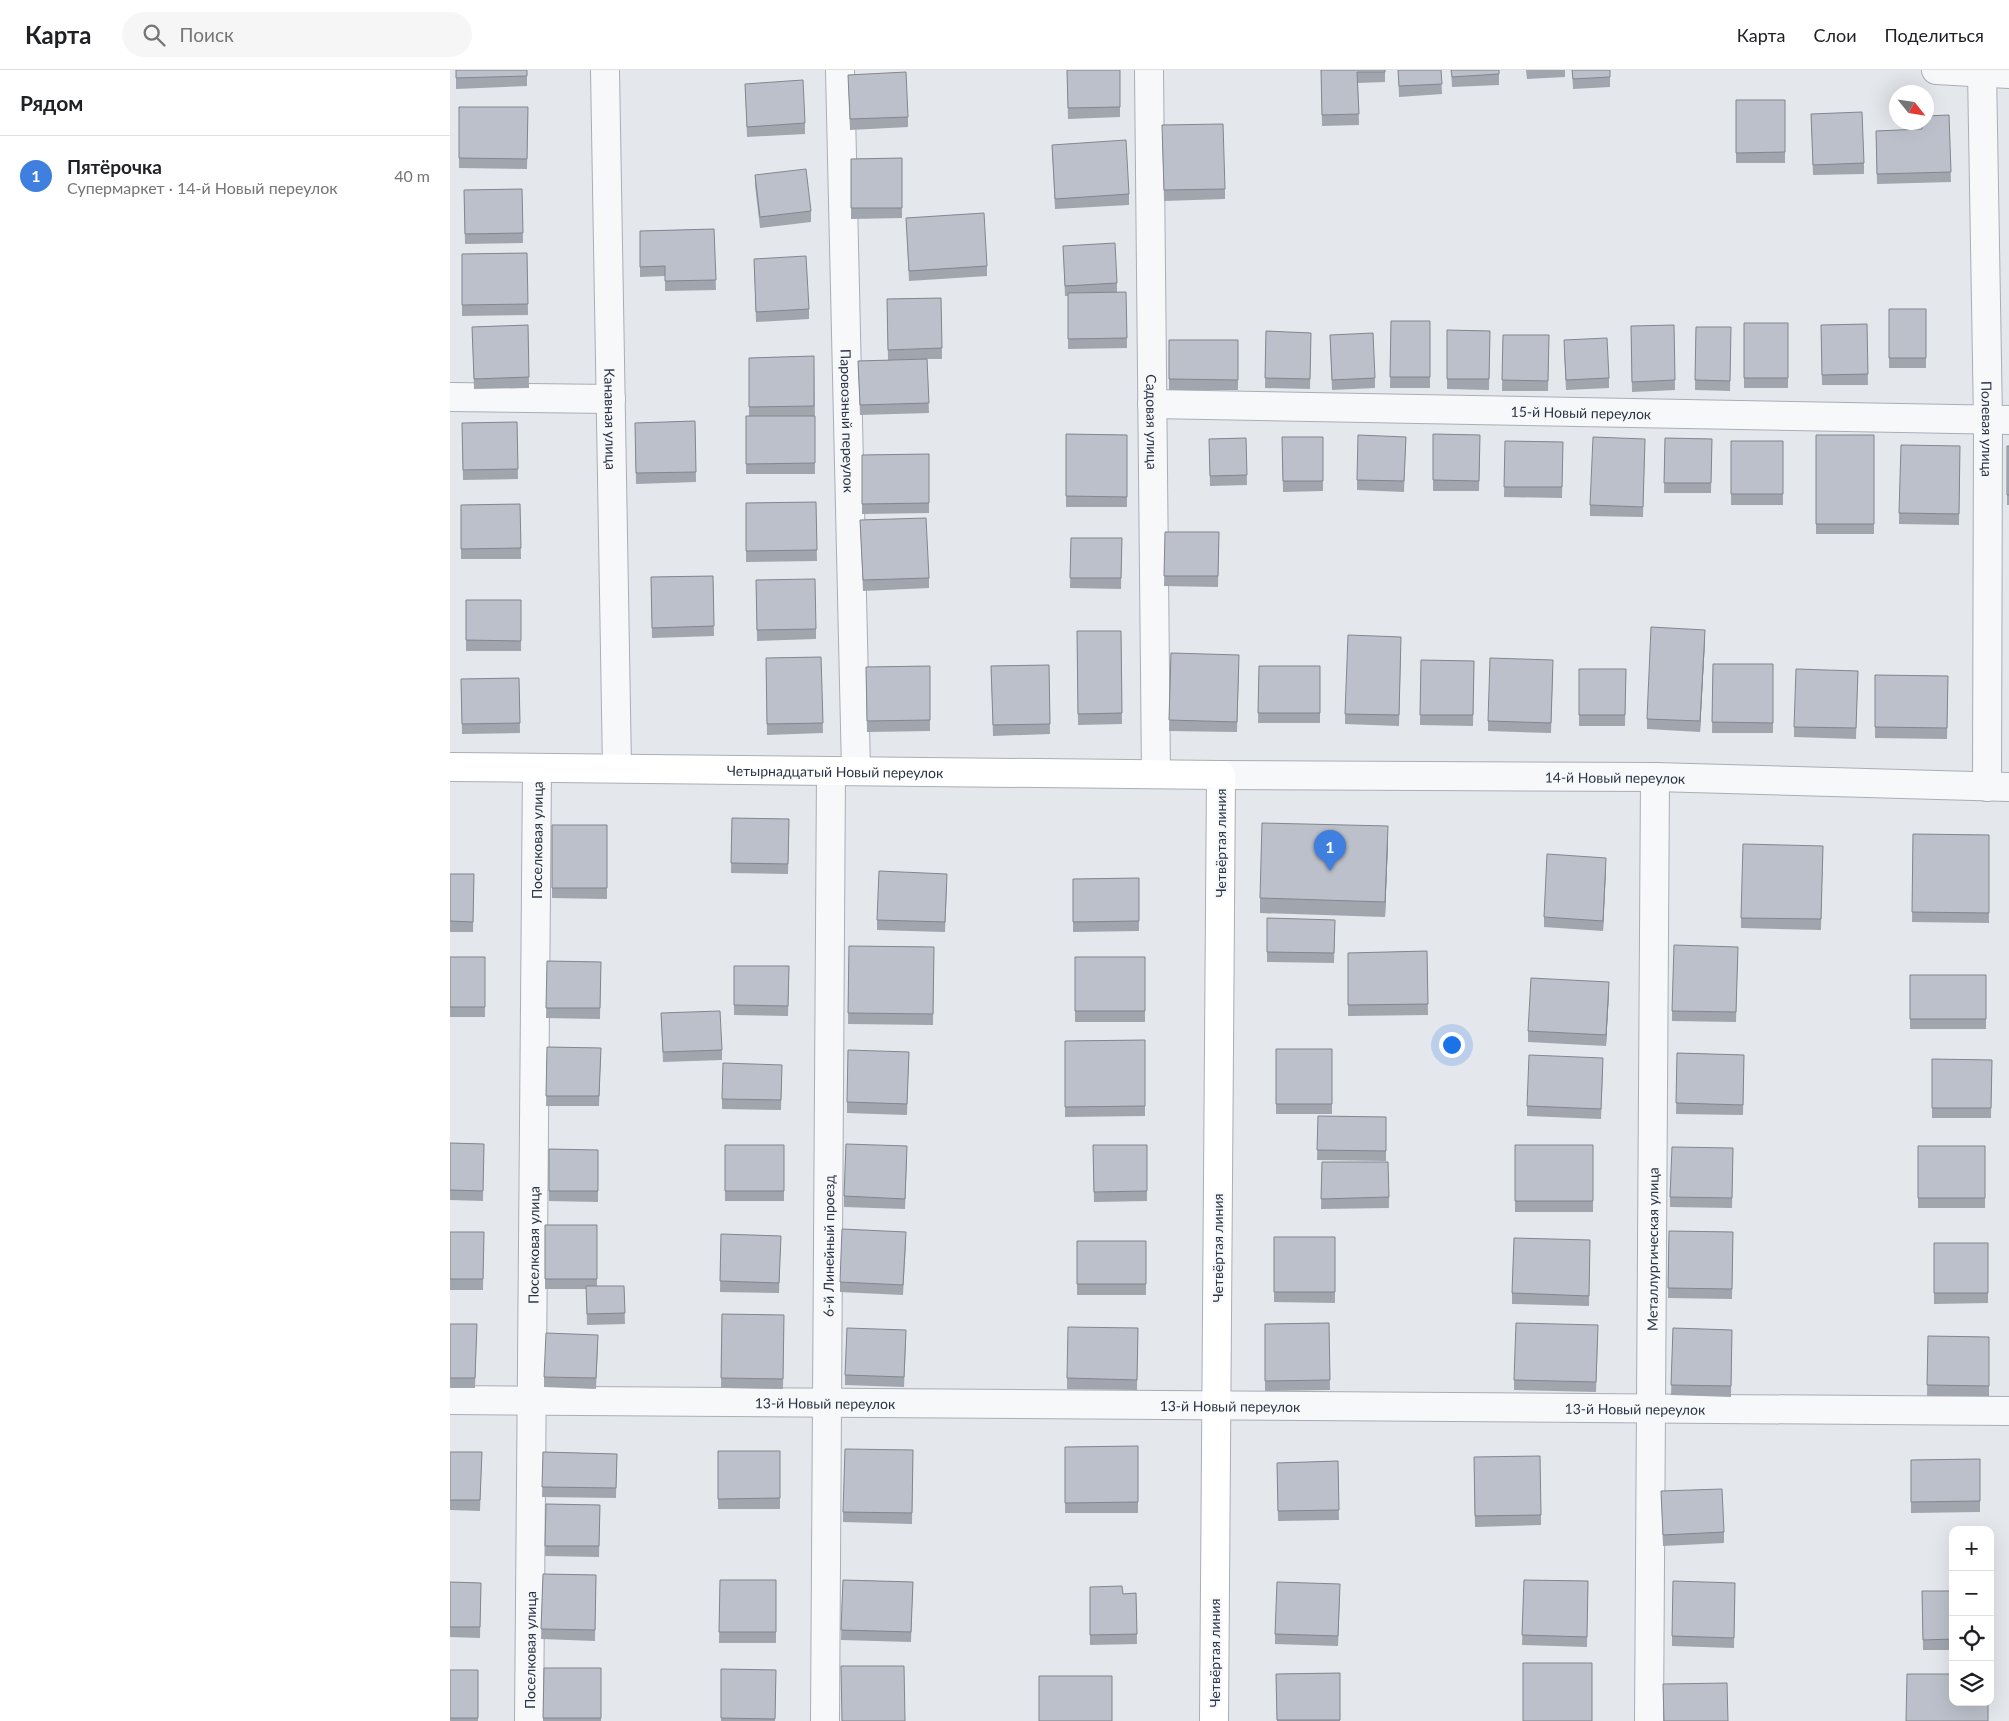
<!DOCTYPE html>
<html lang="ru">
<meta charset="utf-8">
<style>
:root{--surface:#fff;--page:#f6f6f6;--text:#202124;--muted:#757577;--line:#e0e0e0;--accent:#111827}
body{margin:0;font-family:Lato,sans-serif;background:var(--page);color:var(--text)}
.controls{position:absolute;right:15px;bottom:15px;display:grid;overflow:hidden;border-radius:10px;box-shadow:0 5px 20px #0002}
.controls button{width:45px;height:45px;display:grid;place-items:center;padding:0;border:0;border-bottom:1px solid var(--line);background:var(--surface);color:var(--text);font:25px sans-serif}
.compass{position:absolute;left:1439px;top:15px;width:45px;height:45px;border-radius:50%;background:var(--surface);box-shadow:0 5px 20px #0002;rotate:120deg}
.you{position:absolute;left:1001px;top:974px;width:18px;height:18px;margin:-12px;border:4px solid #fff;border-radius:50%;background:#1a73e8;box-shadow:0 0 0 8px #1a73e833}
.badge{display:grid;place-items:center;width:32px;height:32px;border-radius:50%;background:var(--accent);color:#fff;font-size:16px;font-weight:700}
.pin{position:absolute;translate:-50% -41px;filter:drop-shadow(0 1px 2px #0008)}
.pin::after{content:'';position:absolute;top:26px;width:18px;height:15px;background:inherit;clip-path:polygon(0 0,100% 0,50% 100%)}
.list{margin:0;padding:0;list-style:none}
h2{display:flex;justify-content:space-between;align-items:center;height:65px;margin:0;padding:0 20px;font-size:21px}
h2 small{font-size:16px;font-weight:400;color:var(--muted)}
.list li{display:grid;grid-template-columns:32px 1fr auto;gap:15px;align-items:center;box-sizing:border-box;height:80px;padding:0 20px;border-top:1px solid var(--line)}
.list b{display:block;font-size:19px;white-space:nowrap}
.list p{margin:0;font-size:16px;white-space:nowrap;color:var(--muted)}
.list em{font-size:16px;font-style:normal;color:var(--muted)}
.icon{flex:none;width:28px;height:28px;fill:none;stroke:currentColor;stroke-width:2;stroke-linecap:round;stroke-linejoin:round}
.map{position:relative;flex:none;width:1559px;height:1651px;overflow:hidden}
header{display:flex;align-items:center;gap:30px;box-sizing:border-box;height:70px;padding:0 25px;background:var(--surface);border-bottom:1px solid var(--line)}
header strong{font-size:24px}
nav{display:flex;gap:28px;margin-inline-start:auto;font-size:18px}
.search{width:350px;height:45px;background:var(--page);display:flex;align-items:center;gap:12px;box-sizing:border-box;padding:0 18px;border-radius:28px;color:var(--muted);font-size:19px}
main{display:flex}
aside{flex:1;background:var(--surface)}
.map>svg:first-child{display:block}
</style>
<header>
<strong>Карта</strong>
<div class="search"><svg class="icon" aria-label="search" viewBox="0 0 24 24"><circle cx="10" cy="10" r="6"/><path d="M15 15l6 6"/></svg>Поиск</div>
<nav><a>Карта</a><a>Слои</a><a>Поделиться</a></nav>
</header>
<main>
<aside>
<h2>Рядом<small></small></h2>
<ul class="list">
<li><span class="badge" style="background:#3f7fe0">1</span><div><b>Пятёрочка</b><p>Супермаркет · 14-й Новый переулок</p></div><em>40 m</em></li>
</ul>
</aside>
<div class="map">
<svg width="1559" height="1651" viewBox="0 0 1559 1651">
<rect width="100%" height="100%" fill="#e4e7ec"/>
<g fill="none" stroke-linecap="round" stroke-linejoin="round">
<g stroke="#a9aeb7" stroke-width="30">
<g id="street">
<path id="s1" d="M155,0L167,698"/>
<path id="s2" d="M390,0L406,701"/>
<path id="s3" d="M699,0L706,704"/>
<path d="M1486,0L1559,4"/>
<path id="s4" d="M1532,0L1538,350L1537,717"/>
<path d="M0,327L161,329"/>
<path id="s5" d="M702,334L1559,350"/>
<path id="s6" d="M771,705L1205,707L1559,717"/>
<path id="s7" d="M0,1330L1559,1341"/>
<path id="s8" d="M79,1651L87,698"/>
<path id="s9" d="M375,1651L381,701"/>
<path id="s10" d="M1199,1651L1205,707"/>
</g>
</g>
<g stroke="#a9aeb7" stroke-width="30">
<g id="secondary">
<path id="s11" d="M0,697L771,705L764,1651"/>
</g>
</g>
<use href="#street" stroke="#f7f8fa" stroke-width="28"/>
<use href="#secondary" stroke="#fff" stroke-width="28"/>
</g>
<path fill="#a1a5ae" d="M6,0H77V16L6,19Z
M617,0H670V47L618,49Z
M871,0H935V12L908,13L909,55L872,56Z
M948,0H991L992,24L949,27Z
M1001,0H1049V15L1002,17Z
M1076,0H1115V7L1077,9Z
M1122,0H1160V17L1123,19Z
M398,5L458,47V57L400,60Z
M295,14L355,53V64L297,67Z
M1286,30H1335V93H1286Z
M9,37H78L77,99L9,98Z
M1361,44L1414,93V104L1363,105Z
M1499,45L1501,112L1427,114L1426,61L1472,59Z
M712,66L775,119V129L714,131Z
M602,75L679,124V135L605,139Z
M452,88V148L401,149V89Z
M305,105L361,141V152L310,158L305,115Z
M72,119L73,173L15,174L14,120Z
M456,148L537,196V206L459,211Z
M264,159L266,220L215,221V206L190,207V161Z
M613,176L667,213V222H676L677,278L618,279V226H615Z
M77,183L78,245L12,246V184Z
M304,189L359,239V249L306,252Z
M491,228L492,289H477L479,343L410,345L408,291L438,290L437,229Z
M1439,239H1476V298H1439Z
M941,251H980V318H940Z
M1294,253H1338V318H1294Z
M1417,254L1418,315H1372L1371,255Z
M78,255L79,318L24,319L22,257Z
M1224,255L1225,320L1182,322L1181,267Z
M1246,257H1281L1280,321L1245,320Z
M997,260L1040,261L1039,320L997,319Z
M816,261L861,263L860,319L815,318Z
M880,265L925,308V318L882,320Z
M1053,265H1099L1098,321H1052Z
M719,270H788V320H719Z
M1114,280L1159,308V318L1116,320Z
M364,286L365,346V404H296V346H299V288Z
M245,351L246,412L186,414L185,353Z
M67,352L68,409L13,410L12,353Z
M616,364L677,365V437H616Z
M983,364L1030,365L1029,421H983Z
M1366,365H1424V464H1366Z
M832,367H873V421L833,422Z
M956,367L954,422L907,420V410Z
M796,368L797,415L760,416L759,369Z
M1215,368L1262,369L1261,423H1214Z
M1195,369L1193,447L1140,446V435Z
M1055,371L1113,372L1112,428L1054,427Z
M1281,371H1333V435H1281Z
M1510,376L1509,455L1449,454V443Z
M1557,376H1559V435H1557Z
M479,384V443L412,444V385Z
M366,432L367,491L296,492V433Z
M70,434L71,489H11V435Z
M410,450L479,508V518L413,521Z
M715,462H769L768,517L714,516Z
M621,468H672L671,519L620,518Z
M263,506L264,566L202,568L201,507Z
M306,510L366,559V569L307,571Z
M16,530H71V581H16Z
M627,561H671L672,654L628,655Z
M1255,570L1250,662L1197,659V649Z
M951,577L949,656L895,654V644Z
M721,583L789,596L787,662L719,661Z
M371,587L373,663L317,665L316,588Z
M971,590L1024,591L1023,656L970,655Z
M1263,594H1323V663H1262Z
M599,595L600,664L543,666L541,596Z
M480,596V661L417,662L416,597Z
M809,596H870V653H808Z
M1129,599H1176L1175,656H1129Z
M1103,600L1101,663L1038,661V651Z
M1408,601L1406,669L1344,667V657Z
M1425,605L1498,606L1497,669L1425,668Z
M69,608L70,663L12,664L11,609Z
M282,748L339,749L338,804L281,803Z
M102,755H157V829L102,828Z
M1463,764L1539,765V853L1462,852Z
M938,772L935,847L810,843V828Z
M1373,776L1371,860L1291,858V848Z
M1156,798L1153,861L1094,857V847Z
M0,804H24L23,862H0Z
M689,808V861L623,862V809Z
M497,815L495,862L427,860V850Z
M885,850L884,893L817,892V882Z
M399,876L484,877L483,955L398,954Z
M1288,877L1286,952L1222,951V941Z
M977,881L978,945L898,946V883Z
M0,887H35V947H0Z
M625,887H695V952H625Z
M97,891L151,892L150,949L96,948Z
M284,896H339L338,946L284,945Z
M1460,905H1536V959H1460Z
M1159,922L1156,976L1078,972V961Z
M211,943L272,980V990L213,992Z
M695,970V1046L615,1047V971Z
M97,977L151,978L149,1036H96Z
M826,979H882V1044H826Z
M459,982L457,1045L397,1043V1032Z
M1227,983L1294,985L1293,1045L1226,1044Z
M1482,989L1542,990L1541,1048H1482Z
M332,995L331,1040L272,1039V1029Z
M1153,999L1151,1049L1077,1046V1036Z
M868,1046L936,1047V1091L867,1090Z
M0,1073L34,1074L33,1131L0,1130Z
M275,1075H334V1131H275Z
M643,1075H697V1131L644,1132Z
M1065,1075H1143V1142H1065Z
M1468,1076H1535V1138H1468Z
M1283,1078L1282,1138L1220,1137V1127Z
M99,1079L148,1080V1132L99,1131Z
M457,1087L455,1139L394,1137V1126Z
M872,1092L939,1127V1138L871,1139Z
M95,1155H147V1216H174L175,1254L137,1255L136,1219H95Z
M1219,1161L1283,1162L1282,1229L1218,1228Z
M0,1162H34L33,1220H0Z
M271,1164L331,1166L329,1223L270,1222Z
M824,1167H885V1233L824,1232Z
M1140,1170L1139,1236L1062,1234V1223Z
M627,1171H696V1225H627Z
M456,1173L453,1225L390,1222V1212Z
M1484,1173H1538V1233L1484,1234Z
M272,1244L334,1245L333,1319L271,1318Z
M879,1253L880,1320L815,1321V1254Z
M0,1254H27L25,1318H0Z
M688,1258L687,1320L617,1319V1308Z
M1223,1258L1282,1260L1281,1327L1221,1325Z
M1148,1265L1146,1322L1064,1320V1310Z
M1478,1266L1539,1267V1326H1477Z
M456,1270L454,1317L395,1315V1305Z
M148,1275L146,1319L94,1317V1307Z
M688,1376V1443H615V1377Z
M463,1380L462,1454L393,1452V1442Z
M268,1381H330V1439H268Z
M0,1382H32L30,1441L0,1440Z
M93,1382L167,1384L166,1428L92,1427Z
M1024,1387L1091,1445V1455L1025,1457Z
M1530,1389V1442L1461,1443V1390Z
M888,1391L889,1450L828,1451L827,1393Z
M1211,1421L1274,1462V1473L1213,1476Z
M96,1434L150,1435L149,1487L95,1486Z
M93,1504L146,1505L145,1571L91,1569Z
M270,1510H326V1573H269Z
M393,1510L463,1512L461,1572L391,1570Z
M1074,1510L1138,1511L1137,1577L1072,1575Z
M0,1512L31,1513L30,1568L0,1567Z
M1285,1513L1284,1578L1222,1576V1566Z
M640,1517L673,1524L686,1523L687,1574L640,1575Z
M1472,1521H1503V1580H1473Z
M890,1524L888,1576L825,1574V1564Z
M94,1598H151V1651H93Z
M271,1599L326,1600L325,1651H271Z
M0,1600H28V1651H0Z
M890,1603V1651H827L826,1604Z"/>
<path fill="#83868d" d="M1255,560V570L1250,662V651Z
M938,756V772L935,847V832Z
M1156,788V798L1153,861V851Z
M1159,912V922L1156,976V965Z"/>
<path fill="#bbc0ca" stroke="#83868d" d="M6,0H77V6L6,8Z
M617,0H670V37L618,38Z
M871,0H935V2H907L909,44L872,45Z
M948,0H991L992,14L949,16Z
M1001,0H1049V4L1002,7Z
M1122,0H1160V7L1123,9Z
M456,2L458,47L400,49L398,5Z
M353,10L355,53L297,57L295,14Z
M1286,30H1335V82L1286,83Z
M9,37H78L77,89L9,88Z
M1412,42L1414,93L1363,95L1361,44Z
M1499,45L1501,102L1427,104L1426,61L1472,59V52H1476V46Z
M773,54L775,119L714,120L712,55Z
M676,70L679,124L605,129L602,75Z
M452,88V138H401V89Z
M356,99L361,141L310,147L305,105Z
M72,119L73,163L15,164L14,120Z
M534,143L537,196L459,201L456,148Z
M264,159L266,210L215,211V196L190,197V161Z
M665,173L667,213L615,216L613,176Z
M77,183L78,234L12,235V184Z
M356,186L359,239L306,242L304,189Z
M676,222L677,268L618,269V223Z
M491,228L492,278L438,280L437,229Z
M1439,239H1476V288H1439Z
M941,251H980V307H940Z
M1294,253H1338V308H1294Z
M1417,254L1418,304L1372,305L1371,255Z
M78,255L79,307L24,309L22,257Z
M1224,255L1225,310L1182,312L1181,256Z
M1246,257H1281L1280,311L1245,310Z
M997,260L1040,261L1039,309H997Z
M816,261L861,263L860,309L815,308Z
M923,263L925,308L882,310L880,265Z
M1053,265H1099L1098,311L1052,310Z
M1157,268L1159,308L1116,310L1114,270Z
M719,270H788V310L719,309Z
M364,286V336L299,337V288Z
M477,289L479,333L410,335L408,291Z
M296,346H365V393L296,394Z
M245,351L246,402L186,403L185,353Z
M67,352L68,399L13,400L12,353Z
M616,364L677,365V427L616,426Z
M983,364L1030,365L1029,411L983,410Z
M908,365L956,367L954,411L907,410Z
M1366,365H1424V454H1366Z
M832,367H873V411H833Z
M1143,367L1195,369L1193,437L1140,435Z
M796,368L797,405L760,406L759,369Z
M1215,368L1262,369L1261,413H1214Z
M1055,371L1113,372L1112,417H1054Z
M1281,371H1333V424H1281Z
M1451,375L1510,376L1509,444L1449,443Z
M1557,376H1559V425H1557Z
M479,384V433L412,434V385Z
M366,432L367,480L296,481V433Z
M70,434L71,478L11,479V435Z
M476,448L479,508L413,510L410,450Z
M715,462H769L768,506H714Z
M621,468H672L671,508H620Z
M263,506L264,556L202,558L201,507Z
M365,509L366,559L307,560L306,510Z
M16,530H71V571L16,570Z
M1201,557L1255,560L1250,651L1197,649Z
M627,561H671L672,643L628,644Z
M898,565L951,567L949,645L895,644Z
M721,583L789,585L787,652L719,650Z
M371,587L373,653L317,654L316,588Z
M1040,588L1103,590L1101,653L1038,651Z
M971,590L1024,591L1023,645H970Z
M1263,594H1323V653L1262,652Z
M599,595L600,654L543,655L541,596Z
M480,596V650L417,651L416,597Z
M809,596H870V643H808Z
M1129,599H1176L1175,645H1129Z
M1346,599L1408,601L1406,658L1344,657Z
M1425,605L1498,606L1497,658L1425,657Z
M69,608L70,653L12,654L11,609Z
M282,748L339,749L338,794L281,793Z
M812,753L938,756L935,832L810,828Z
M102,755H157V818H102Z
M1463,764L1539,765V843L1462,842Z
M1293,774L1373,776L1371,849L1291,848Z
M1097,784L1156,788L1153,851L1094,847Z
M429,801L497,804L495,852L427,850Z
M0,804H24L23,852L0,851Z
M689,808V851L623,852V809Z
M817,848L885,850L884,883L817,882Z
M1224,875L1288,877L1286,942L1222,941Z
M399,876L484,877L483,944L398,943Z
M977,881L978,934L898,935V883Z
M0,887H35V937H0Z
M625,887H695V941H625Z
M97,891L151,892L150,938H96Z
M284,896H339L338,936L284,935Z
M1460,905H1536V949H1460Z
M1081,908L1159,912L1156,965L1078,961Z
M270,941L272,980L213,982L211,943Z
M695,970V1036L615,1037V971Z
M97,977L151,978L149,1026H96Z
M826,979H882V1034H826Z
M398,980L459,982L457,1034L397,1032Z
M1227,983L1294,985L1293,1035L1226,1033Z
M1079,985L1153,988L1151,1039L1077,1036Z
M1482,989L1542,990L1541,1038H1482Z
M273,993L332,995L331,1030L272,1029Z
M868,1046L936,1047V1081L867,1080Z
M0,1073L34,1074L33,1121L0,1120Z
M396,1074L457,1076L455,1129L394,1126Z
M275,1075H334V1121H275Z
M643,1075H697V1121L644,1122Z
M1065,1075H1143V1131H1065Z
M1468,1076H1535V1128H1468Z
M1222,1077L1283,1078L1282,1128L1220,1127Z
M99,1079L148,1080V1121H99Z
M872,1092H938L939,1127L871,1129Z
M95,1155H147V1209H95Z
M392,1159L456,1162L453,1215L390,1212Z
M1219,1161L1283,1162L1282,1219L1218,1218Z
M0,1162H34L33,1209H0Z
M271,1164L331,1166L329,1213L270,1211Z
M824,1167H885V1222H824Z
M1064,1168L1140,1170L1139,1226L1062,1223Z
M627,1171H696V1214H627Z
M1484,1173H1538V1223H1484Z
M136,1216H174L175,1243L137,1244Z
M272,1244L334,1245L333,1309L271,1308Z
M879,1253L880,1310L815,1311V1254Z
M1066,1253L1148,1255L1146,1312L1064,1310Z
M0,1254H27L25,1308H0Z
M618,1257L688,1258L687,1310L617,1308Z
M397,1258L456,1260L454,1307L395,1305Z
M1223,1258L1282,1260L1281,1316L1221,1315Z
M96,1263L148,1265L146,1308L94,1307Z
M1478,1266L1539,1267V1316L1477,1315Z
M688,1376V1432L615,1433V1377Z
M395,1379L463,1380L462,1443L393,1442Z
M268,1381H330V1428L268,1429Z
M0,1382H32L30,1430H0Z
M93,1382L167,1384L166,1418L92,1417Z
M1090,1386L1091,1445L1025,1446L1024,1387Z
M1530,1389V1431L1461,1432V1390Z
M888,1391L889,1440L828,1441L827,1393Z
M1272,1419L1274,1462L1213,1465L1211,1421Z
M96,1434L150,1435L149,1476H95Z
M93,1504L146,1505L145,1560L91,1559Z
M270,1510H326V1562H269Z
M393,1510L463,1512L461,1562L391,1560Z
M1074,1510L1138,1511L1137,1567L1072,1565Z
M1223,1511L1285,1513L1284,1568L1222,1566Z
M0,1512L31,1513L30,1557H0Z
M827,1512L890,1514L888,1566L825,1564Z
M672,1516L673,1524L686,1523L687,1564L640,1565V1517Z
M1472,1521H1503V1569L1473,1570Z
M1073,1593H1142V1651H1073Z
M391,1596H454L455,1651H392Z
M94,1598H151V1648H93Z
M271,1599L326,1600L325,1649L271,1648Z
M0,1600H28V1648H0Z
M890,1603V1650H827L826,1604Z
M1457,1604H1503V1632H1538V1651H1456Z
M589,1606H662V1651H589Z
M1277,1613L1278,1651H1214L1213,1614Z"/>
<g text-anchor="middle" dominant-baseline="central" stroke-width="4" stroke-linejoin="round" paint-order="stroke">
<g font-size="14" fill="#2b3445" stroke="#f4f6f9">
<text stroke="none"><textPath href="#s5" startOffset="429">15-й Новый переулок</textPath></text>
<text stroke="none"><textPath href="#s1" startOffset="349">Канавная улица</textPath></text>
<text stroke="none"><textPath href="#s2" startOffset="351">Паровозный переулок</textPath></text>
<text stroke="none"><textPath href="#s3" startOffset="352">Садовая улица</textPath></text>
<text stroke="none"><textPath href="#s4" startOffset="359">Полевая улица</textPath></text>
<text stroke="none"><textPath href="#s11" startOffset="385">Четырнадцатый Новый переулок</textPath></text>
<text stroke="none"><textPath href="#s6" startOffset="394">14-й Новый переулок</textPath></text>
<text stroke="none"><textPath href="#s8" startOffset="881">Поселковая улица</textPath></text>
<text transform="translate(770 773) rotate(-90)">Четвёртая линия</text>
<text stroke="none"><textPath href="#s8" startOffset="476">Поселковая улица</textPath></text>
<text stroke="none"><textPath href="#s9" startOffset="475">6-й Линейный проезд</textPath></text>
<text transform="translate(767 1178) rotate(-90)">Четвёртая линия</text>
<text stroke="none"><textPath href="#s10" startOffset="472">Металлургическая улица</textPath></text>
<text stroke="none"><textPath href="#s7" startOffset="375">13-й Новый переулок</textPath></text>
<text stroke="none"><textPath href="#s7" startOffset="780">13-й Новый переулок</textPath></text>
<text stroke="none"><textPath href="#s7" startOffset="1185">13-й Новый переулок</textPath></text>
<text stroke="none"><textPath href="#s8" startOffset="71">Поселковая улица</textPath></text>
<text transform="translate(764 1583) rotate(-90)">Четвёртая линия</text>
</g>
</g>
</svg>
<div class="controls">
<button>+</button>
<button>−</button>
<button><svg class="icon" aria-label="locate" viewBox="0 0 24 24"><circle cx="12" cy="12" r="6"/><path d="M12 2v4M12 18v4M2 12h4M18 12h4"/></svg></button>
<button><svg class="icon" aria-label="layers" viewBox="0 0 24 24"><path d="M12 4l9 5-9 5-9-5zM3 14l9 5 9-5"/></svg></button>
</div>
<svg class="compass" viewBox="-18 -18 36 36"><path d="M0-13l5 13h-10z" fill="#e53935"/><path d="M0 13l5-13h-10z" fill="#757577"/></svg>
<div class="you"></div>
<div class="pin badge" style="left:880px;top:801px;background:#3f7fe0">1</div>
</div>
</main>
